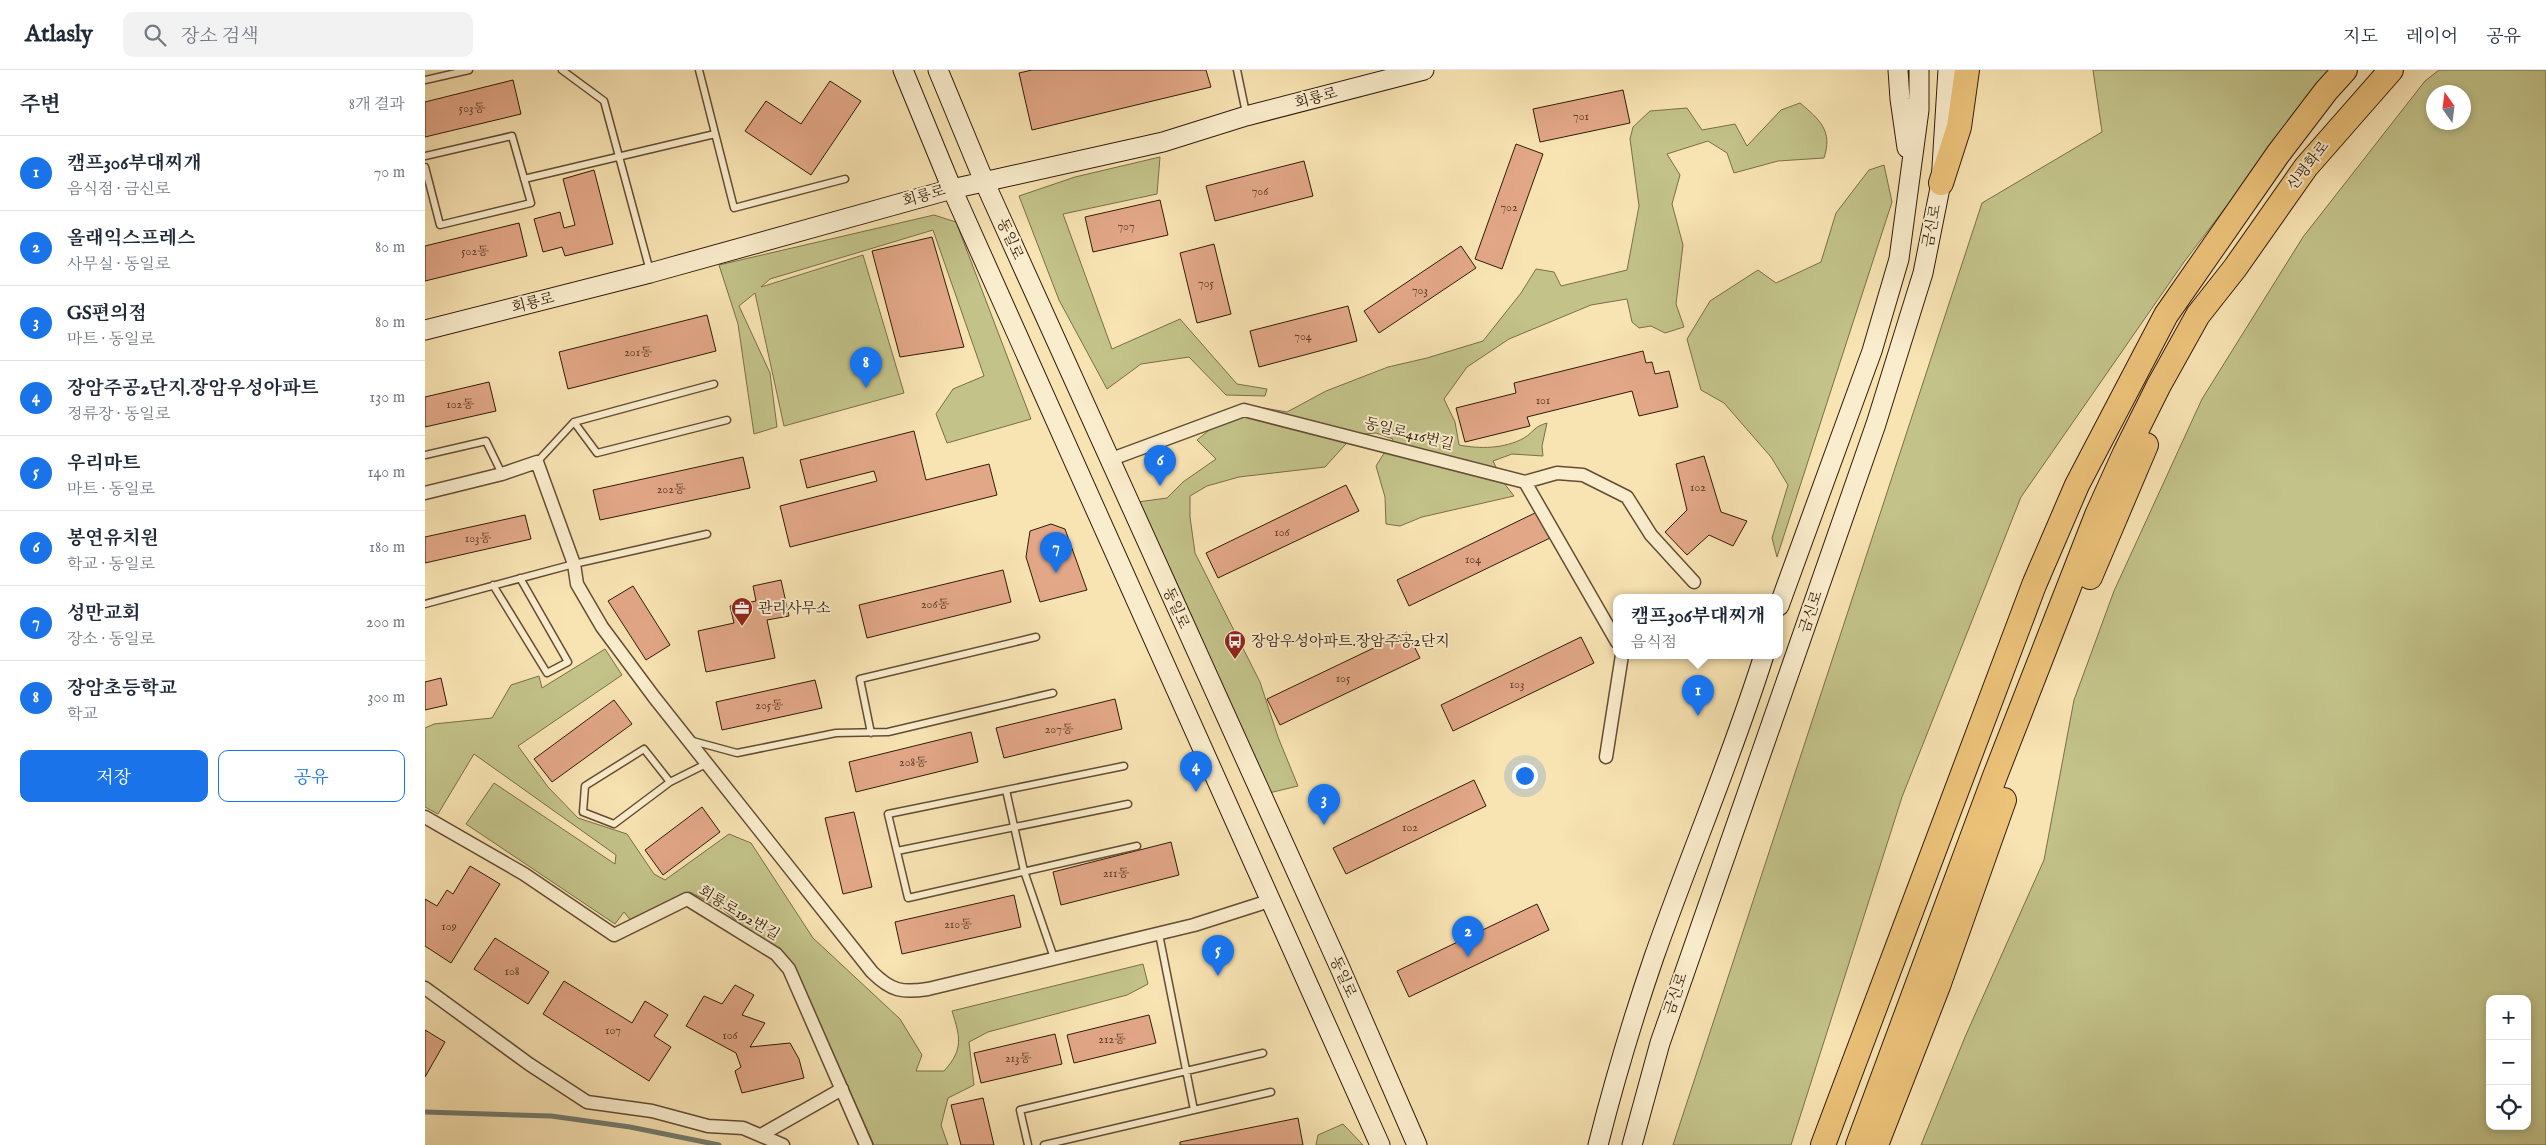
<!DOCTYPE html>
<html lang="ko">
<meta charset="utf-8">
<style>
:root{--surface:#fff;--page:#f2f2f3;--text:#1f2937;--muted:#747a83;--line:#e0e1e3;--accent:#1a73e8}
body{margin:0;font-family:"IM FELL English","Noto Serif KR",serif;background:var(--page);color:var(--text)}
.controls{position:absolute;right:15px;bottom:15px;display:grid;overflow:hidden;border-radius:10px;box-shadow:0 2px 8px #0003}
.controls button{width:45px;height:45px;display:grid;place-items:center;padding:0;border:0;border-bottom:1px solid var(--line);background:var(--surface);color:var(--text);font:25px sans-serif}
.compass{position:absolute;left:2001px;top:15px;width:45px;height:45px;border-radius:50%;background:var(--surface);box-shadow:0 2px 8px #0003;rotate:346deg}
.you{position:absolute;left:1099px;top:705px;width:18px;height:18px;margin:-12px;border:4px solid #fff;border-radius:50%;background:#1a73e8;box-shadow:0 0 0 8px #1a73e833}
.badge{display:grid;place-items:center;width:32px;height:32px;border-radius:50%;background:var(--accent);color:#fff;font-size:16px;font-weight:700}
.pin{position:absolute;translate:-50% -41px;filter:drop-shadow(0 1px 2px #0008)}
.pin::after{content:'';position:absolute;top:26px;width:18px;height:15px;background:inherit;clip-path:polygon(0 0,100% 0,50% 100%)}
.popup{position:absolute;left:1188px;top:524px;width:170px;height:65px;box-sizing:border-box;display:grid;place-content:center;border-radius:10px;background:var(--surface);filter:drop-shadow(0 1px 4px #0005);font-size:16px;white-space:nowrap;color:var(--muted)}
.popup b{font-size:19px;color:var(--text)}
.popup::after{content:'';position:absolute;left:50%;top:100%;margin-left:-10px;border:10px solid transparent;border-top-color:var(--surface)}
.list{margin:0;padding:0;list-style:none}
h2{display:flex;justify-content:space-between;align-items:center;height:65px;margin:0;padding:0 20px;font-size:21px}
h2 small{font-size:16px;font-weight:400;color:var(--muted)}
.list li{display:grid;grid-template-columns:32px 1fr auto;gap:15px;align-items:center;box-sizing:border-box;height:75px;padding:0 20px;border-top:1px solid var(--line)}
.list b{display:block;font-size:19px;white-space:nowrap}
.list p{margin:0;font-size:16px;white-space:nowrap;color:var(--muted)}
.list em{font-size:16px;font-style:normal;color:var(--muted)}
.actions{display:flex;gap:10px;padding:15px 20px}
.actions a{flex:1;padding:11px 0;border:1px solid var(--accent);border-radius:10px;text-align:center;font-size:18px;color:var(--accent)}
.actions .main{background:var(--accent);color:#fff}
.icon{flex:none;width:28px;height:28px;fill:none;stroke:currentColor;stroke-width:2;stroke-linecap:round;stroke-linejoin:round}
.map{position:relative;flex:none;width:2121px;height:1075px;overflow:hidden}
header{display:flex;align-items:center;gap:30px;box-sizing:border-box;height:70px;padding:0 25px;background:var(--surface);border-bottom:1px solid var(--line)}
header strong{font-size:24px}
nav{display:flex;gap:28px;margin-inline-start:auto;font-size:18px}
.search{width:350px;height:45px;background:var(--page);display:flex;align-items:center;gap:12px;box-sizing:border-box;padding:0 18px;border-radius:10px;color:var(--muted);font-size:19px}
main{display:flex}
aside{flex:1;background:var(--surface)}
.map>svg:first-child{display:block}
</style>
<header>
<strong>Atlasly</strong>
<div class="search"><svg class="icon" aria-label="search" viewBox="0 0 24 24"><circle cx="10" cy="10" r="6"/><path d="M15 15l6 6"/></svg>장소 검색</div>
<nav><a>지도</a><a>레이어</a><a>공유</a></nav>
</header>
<main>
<aside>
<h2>주변<small>8개 결과</small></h2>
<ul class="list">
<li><span class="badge">1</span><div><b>캠프306부대찌개</b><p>음식점 · 금신로</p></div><em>70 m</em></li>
<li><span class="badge">2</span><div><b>올래익스프레스</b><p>사무실 · 동일로</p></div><em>80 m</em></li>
<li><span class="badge">3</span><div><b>GS편의점</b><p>마트 · 동일로</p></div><em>80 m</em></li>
<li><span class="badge">4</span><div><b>장암주공2단지.장암우성아파트</b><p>정류장 · 동일로</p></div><em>130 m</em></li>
<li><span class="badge">5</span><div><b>우리마트</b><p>마트 · 동일로</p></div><em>140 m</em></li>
<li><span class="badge">6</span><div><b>봉연유치원</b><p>학교 · 동일로</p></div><em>180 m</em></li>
<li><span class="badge">7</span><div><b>성만교회</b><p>장소 · 동일로</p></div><em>200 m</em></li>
<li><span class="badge">8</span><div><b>장암초등학교</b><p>학교</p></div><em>300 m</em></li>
</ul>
<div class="actions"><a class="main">저장</a><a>공유</a></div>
</aside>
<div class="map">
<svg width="2121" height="1075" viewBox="0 0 2121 1075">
<rect width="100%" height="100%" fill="#f8e3b2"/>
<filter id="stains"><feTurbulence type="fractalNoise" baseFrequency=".004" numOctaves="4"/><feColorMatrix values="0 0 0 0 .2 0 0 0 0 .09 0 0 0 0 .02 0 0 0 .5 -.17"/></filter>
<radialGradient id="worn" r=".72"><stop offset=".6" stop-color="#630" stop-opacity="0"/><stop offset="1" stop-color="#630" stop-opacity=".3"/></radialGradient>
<path fill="#c2c289" stroke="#7a6e49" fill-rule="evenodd" d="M1668,0H1905L1759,192L1596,427L1477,727L1366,1075H1248L1557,133L1677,62Z
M2014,0H2121V1075H1496L1540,967L1619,790L1649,630L1689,521L1777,329L1878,167L2000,11ZM2008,22H2038V52H2008ZM2065,929H2102V1056H2065Z
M1375,33C1395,50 1408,61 1399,88L1353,91L1309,103L1302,83L1283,71L1242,84L1255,105L1247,134L1258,175L1251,234L1259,257L1240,263L1226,256L1214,258L1207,252L1202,229L1166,235L1084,269L1042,297L1019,329L1030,352L1034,375C1055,379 1079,379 1099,368C1109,362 1108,357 1122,353L1117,376L1118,386L1087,384L1068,391L1079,413L1089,426L997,447L975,456L961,454L960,427L951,396L968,369L951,363L929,365L900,397L814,407L782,416L765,426V447L770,483L835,612L853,667L873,716L844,723C800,626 761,527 713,432L742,428L758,412L791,389L772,370L816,334L862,342L901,321L963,297L1002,288L1058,271L1096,223L1111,199L1129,202L1136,216L1202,200L1214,136L1205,69L1208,57L1225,41L1262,38L1277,60L1310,54L1322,76L1356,40Z
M735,87L732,124L638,144L687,279L755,249L812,314L842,319L840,326L801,325L764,287L716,294L682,319L634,230L594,126L650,107Z
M1459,95L1467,132L1352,487L1347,468L1363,415L1346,387L1299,333L1276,320L1262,269L1285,231L1333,200L1351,213L1396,192L1411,143L1444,100Z
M509,145L531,152L606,349L522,373L511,344L528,319L559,306L508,160L345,209L336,217L438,185L479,323L359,356L330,223L314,236L345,303L352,357L329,364L313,254L294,195Z
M180,579L197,605L93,676L123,717L153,748L202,764L229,804L240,810L304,764L326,773L388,868L475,949L497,985L491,1001H519C539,979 535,967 527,941L718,894L723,914L702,925L563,962L544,972L549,1015L523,1028L516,1055L523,1075H449L370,897L297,839L265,822L207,852L199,842L190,854L41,754L69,713L190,794L191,785L49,684L13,744L0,737V658L9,654L67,648L86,615L114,606L117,618Z
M918,1054L938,1075H891L893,1065Z"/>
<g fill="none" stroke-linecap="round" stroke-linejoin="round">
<path stroke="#737c6f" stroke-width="5" d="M0,1042L126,1046L205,1057L294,1075"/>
</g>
<path fill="#e2a787" stroke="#311b09" d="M607,0H781L786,17L607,60L594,3Z
M88,10L96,44L0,67V32Z
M405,11L436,31L386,105L320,61L341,31L376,54Z
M1198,20L1205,53L1115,72L1108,39Z
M1091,74L1118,84L1077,199L1050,189Z
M879,91L888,126L790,151L781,116Z
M169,100L188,174L140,186L137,177L118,182L109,149L135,142L139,158L150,155L138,109Z
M735,130L743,165L668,182L660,147Z
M94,153L102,186L0,211V176Z
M507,167L539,277L475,287L447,181Z
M789,174L806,244L772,253L755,183Z
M1036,176L1051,198L954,263L939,241Z
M923,236L932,271L834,297L825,261Z
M282,245L291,281L143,319L134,282Z
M1218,281L1221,293L1227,292L1230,304L1244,301L1253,337L1214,346L1207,321L1102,347L1105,356L1040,372L1031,338L1091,323L1089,313Z
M64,312L71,341L0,357V327Z
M489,361L501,410L564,394L572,425L365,477L355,436L452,411L449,401L382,418L375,390Z
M1279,386L1296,442L1322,451L1308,476L1284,465L1262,485L1240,462L1262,440L1251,394Z
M318,387L325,418L175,450L168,420Z
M921,415L934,441L793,508L781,483Z
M1112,442L1125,468L984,536L972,510Z
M100,445L106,469L0,493V467Z
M626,454L640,459L662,520L615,532L601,487L605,461Z
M578,500L586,532L442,568L434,535Z
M356,510L364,546L342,550L350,588L281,602L273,561L309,553L305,536L331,531L328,516Z
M208,516L245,575L221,590L183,531Z
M982,562L995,588L855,655L842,629Z
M1156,567L1169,593L1028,661L1016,635Z
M16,608L22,635L0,640V612Z
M390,610L397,638L297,660L291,632Z
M690,629L697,659L579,688L571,658Z
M189,630L207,654L127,712L109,689Z
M546,662L553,692L431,722L424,692Z
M1049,710L1061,736L921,804L908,778Z
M277,737L295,762L238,805L220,780Z
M429,742L447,817L418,824L400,748Z
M746,772L754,805L636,835L628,802Z
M45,796L75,814L26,893L0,876V829L12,836L22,820L28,824Z
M589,825L596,857L477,884L470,852Z
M1112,834L1124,860L984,927L972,901Z
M70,868L124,902L103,934L49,899Z
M139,911L207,953L220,931L243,945L229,966L246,977L224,1011L118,944Z
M310,915L329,925L317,945L340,953L325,977L365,973L374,989L379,1008L317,1023L310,1001L316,997L311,983L261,956L279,926L297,934Z
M724,945L731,973L649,993L642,965Z
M0,960L20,972L0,1007Z
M630,964L637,994L556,1013L549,983Z
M558,1028L569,1075H536L526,1035Z
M873,1048L878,1075H755V1072Z"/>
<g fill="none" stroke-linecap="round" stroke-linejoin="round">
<g stroke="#634d33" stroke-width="9">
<path id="lane" d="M137,0L179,31L225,201
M274,0L309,138L420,109
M812,0L821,43
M0,10L44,0
M0,86L87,66L106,133L15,155L0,97
M99,109L290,64
M149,352L172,383L302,350
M0,385L61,371L77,404
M112,392L149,352L289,314
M68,515L122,603L143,592L95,508
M0,534L149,494L282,464
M446,663L435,609L611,567
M264,670L312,683L411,663L463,662L628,623
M699,696L463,744L483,828L712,776
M245,712L219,679L160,716L158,742L189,754L245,712L281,694
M581,720L599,801L629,888
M472,781L703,734
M734,864L769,1040
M603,1075L595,1040L838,983
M619,1075L846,1022"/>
</g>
<g stroke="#634d33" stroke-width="15">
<path id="street" d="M684,390L819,340L1100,412L1192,572
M1100,412L1132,403L1158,405L1202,427L1226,465L1269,512
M0,423L77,404L112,392L149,494L152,514L177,557L229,627L447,902C466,921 477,923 503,919L769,855L844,831
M1181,687L1197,585
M0,747L99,804L189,865L262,829L351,884L364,899L441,1075
M0,918L104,994L162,1032L227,1041L283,1056L318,1058L358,1075
M336,1065L417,1019"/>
</g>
<g stroke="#311b09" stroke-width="21">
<path id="secondary" d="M478,0L527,119L955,1075
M513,0L559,111L915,898L992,1075
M1473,0L1475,29L1482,78
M0,260L225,203L527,119L738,72L821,46L999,0
M1354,536L1447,281L1474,189L1494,40V0
M1173,1075C1189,1012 1208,948 1229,887C1265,785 1307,687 1339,585
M1207,1075L1235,973L1451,354L1498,203L1516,113L1523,0"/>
</g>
<g stroke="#311b09" stroke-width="26">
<path id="highway" d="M1516,113L1534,57L1542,0
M1665,507L1721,375
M1398,1075L1609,515L1652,415L1741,245L1853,84L1901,21L1920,0
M1433,1075L1570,706L1672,445L1700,383L1734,315L1773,245L1810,198L1881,97L1966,0
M1451,1075L1513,916L1579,730"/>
</g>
<use href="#lane" stroke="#faedcd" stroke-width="6"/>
<use href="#street" stroke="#faedcd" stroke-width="12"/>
<use href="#secondary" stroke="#faedcd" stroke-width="19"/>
<use href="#highway" stroke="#ecc279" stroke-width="24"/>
</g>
<defs>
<g id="office-pin" transform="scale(1.125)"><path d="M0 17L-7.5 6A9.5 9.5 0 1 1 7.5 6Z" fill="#8f2418" stroke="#faedcd"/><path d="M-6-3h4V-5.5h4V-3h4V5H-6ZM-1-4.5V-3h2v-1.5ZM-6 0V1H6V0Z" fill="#fff"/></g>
<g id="bus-pin" transform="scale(1.125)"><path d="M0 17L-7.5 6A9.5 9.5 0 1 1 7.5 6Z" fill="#8f2418" stroke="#faedcd"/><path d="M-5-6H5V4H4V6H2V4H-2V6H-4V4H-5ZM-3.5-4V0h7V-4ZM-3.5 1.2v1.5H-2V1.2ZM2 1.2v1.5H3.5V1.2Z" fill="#fff"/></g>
</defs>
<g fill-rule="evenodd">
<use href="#office-pin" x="317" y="538"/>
<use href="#bus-pin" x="810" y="571"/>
</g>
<g text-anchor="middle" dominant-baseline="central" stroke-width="4" stroke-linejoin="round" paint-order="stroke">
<g font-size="12" fill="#5d3e28">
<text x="47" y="38">503동</text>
<text x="1156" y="46">701</text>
<text x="835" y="121">706</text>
<text x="1084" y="137">702</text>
<text x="701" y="156">707</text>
<text x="50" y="181">502동</text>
<text x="781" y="213">705</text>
<text x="995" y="220">703</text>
<text x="878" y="266">704</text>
<text x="213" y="282">201동</text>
<text x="1118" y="330">101</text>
<text x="35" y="334">102동</text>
<text x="1273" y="417">102</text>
<text x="246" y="419">202동</text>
<text x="857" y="462">106</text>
<text x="53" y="468">103동</text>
<text x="1048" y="489">104</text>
<text x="510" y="534">206동</text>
<text x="918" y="608">105</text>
<text x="1092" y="614">103</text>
<text x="344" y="635">205동</text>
<text x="634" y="659">207동</text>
<text x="488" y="692">208동</text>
<text x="985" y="757">102</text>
<text x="691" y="803">211동</text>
<text x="533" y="854">210동</text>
<text x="24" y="856">109</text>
<text x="87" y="901">108</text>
<text x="188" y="960">107</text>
<text x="305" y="965">106</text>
<text x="687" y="969">212동</text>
<text x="593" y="988">213동</text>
</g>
<g font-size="15" fill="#311b09" stroke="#faedcd">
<text transform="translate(891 28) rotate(-15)">회룡로</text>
<text transform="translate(1883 96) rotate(-52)">신평화로</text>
<text transform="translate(499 126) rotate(-16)">회룡로</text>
<text transform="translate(1507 156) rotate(-79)">금신로</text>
<text transform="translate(585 169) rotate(66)">동일로</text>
<text transform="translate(108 233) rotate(-14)">회룡로</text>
<text transform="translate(984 364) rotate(14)">동일로416번길</text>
<text transform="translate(751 538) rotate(66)">동일로</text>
<text transform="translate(1386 542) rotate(-71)">금신로</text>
<text transform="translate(314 843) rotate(31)">회룡로192번길</text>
<text transform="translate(918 907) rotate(66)">동일로</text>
<text transform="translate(1251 924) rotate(-71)">금신로</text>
</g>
<g font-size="15" fill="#311b09" stroke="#faedcd" text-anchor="start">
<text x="333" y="538">관리사무소</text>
<text x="826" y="571">장암우성아파트.장암주공2단지</text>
</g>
</g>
<rect width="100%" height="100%" filter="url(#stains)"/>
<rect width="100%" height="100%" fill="url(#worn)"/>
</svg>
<div class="controls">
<button>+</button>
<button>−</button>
<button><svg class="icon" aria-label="locate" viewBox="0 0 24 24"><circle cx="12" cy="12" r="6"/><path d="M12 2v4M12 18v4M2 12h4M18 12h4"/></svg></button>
</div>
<svg class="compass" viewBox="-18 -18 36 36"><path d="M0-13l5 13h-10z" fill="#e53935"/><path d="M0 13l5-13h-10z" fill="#747a83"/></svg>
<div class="you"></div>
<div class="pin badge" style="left:1273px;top:646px">1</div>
<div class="popup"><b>캠프306부대찌개</b>음식점</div>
<div class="pin badge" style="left:1043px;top:887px">2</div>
<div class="pin badge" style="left:899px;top:755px">3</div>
<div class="pin badge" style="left:771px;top:722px">4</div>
<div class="pin badge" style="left:793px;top:906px">5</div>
<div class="pin badge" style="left:735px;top:416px">6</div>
<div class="pin badge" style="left:631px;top:503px">7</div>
<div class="pin badge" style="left:441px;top:318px">8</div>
</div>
</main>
